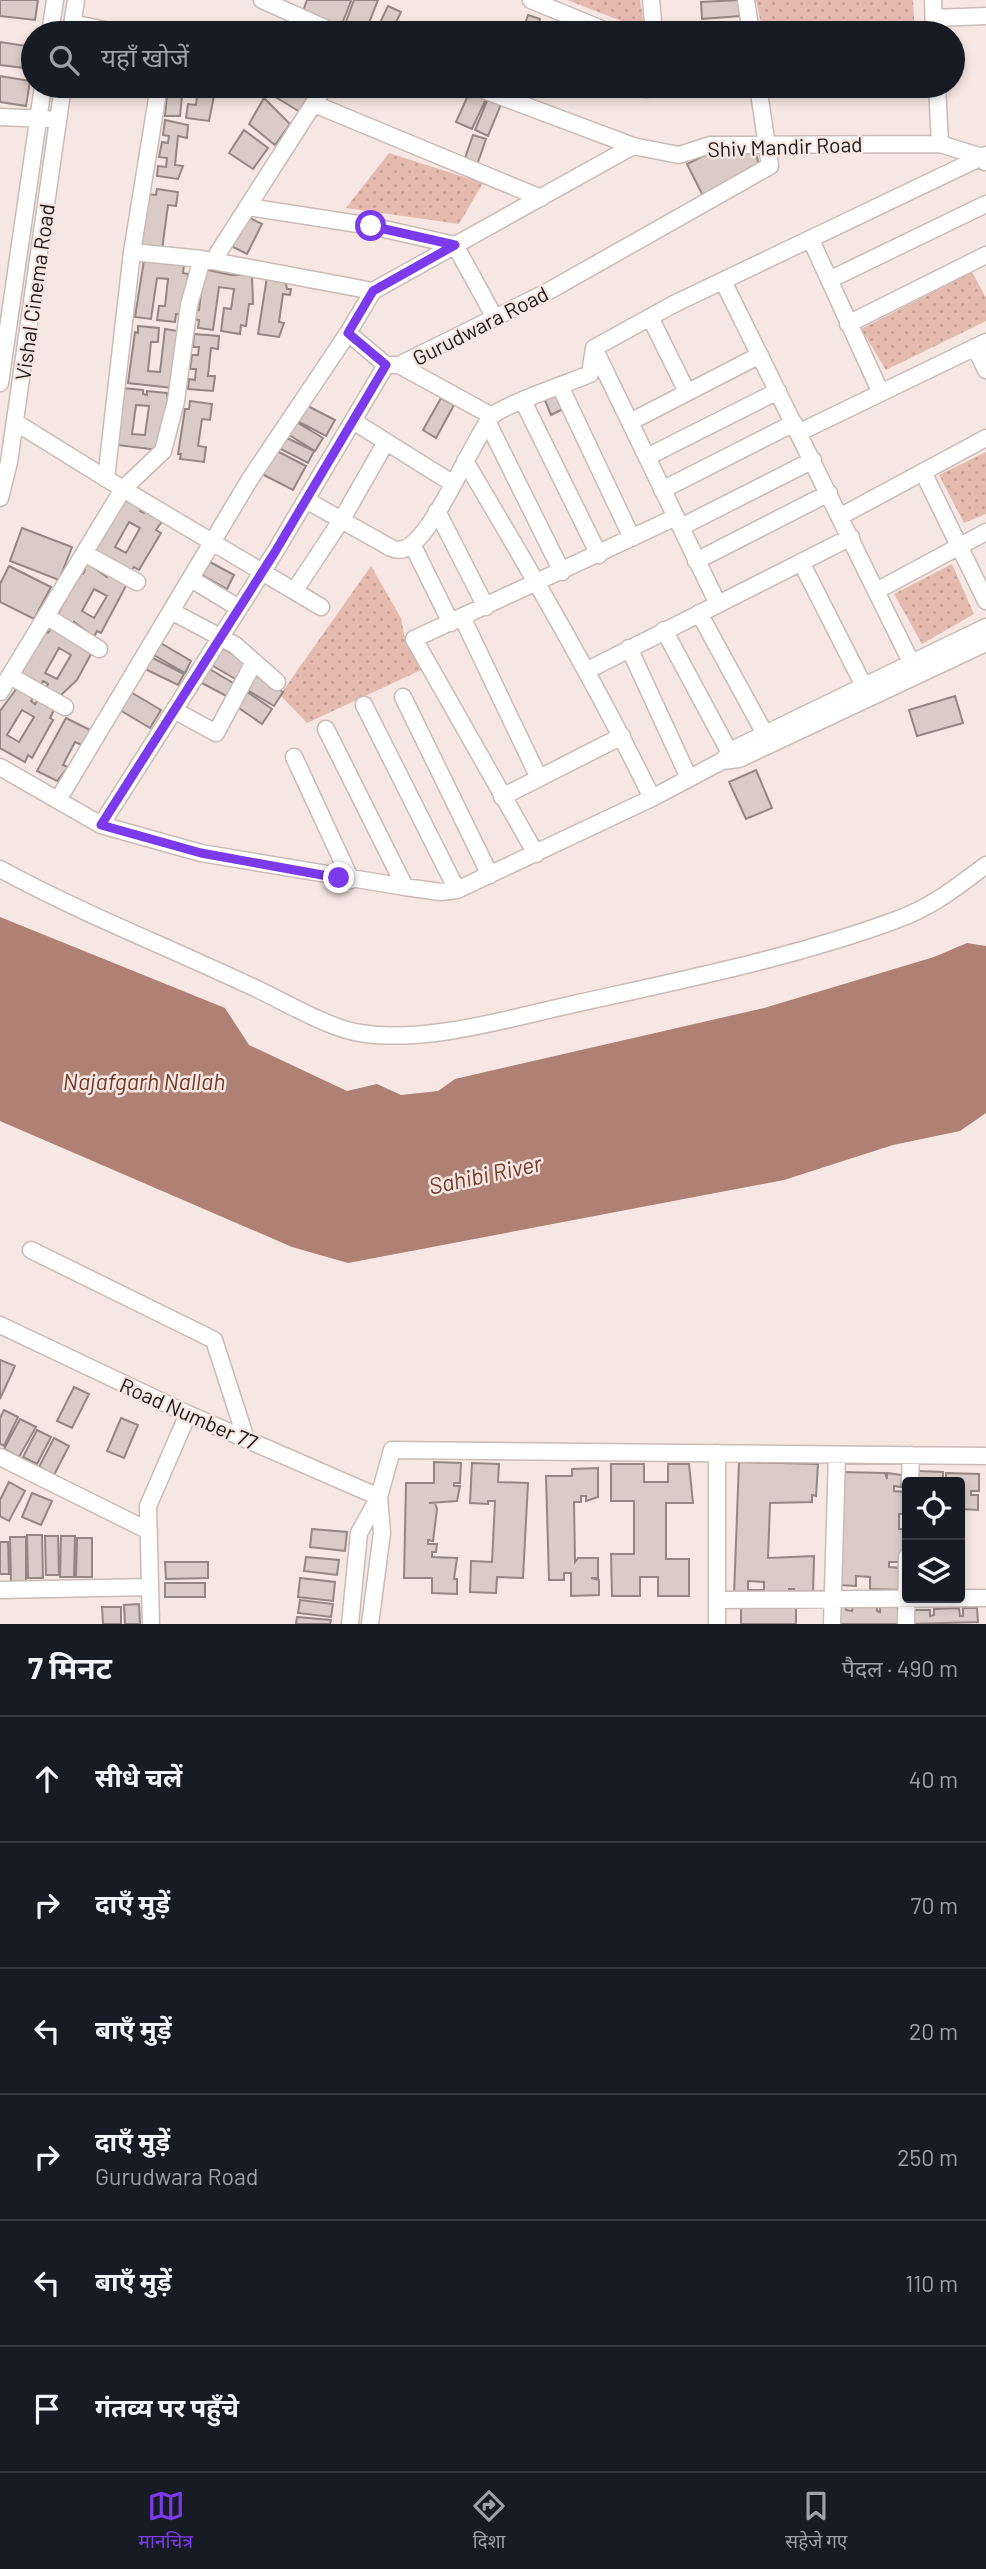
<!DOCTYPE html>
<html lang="hi">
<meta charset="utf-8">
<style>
:root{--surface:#171b24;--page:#20242c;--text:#f1f3f6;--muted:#9ea1a6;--line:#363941;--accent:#7c3aed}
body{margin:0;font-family:Barlow,"Noto Sans Devanagari",sans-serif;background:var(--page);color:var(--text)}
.controls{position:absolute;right:21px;bottom:21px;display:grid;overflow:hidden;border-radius:7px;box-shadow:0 4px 10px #0003}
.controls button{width:63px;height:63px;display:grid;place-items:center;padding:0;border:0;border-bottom:2px solid var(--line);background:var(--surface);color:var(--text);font:35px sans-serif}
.stop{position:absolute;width:21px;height:21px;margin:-16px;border:5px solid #7c3aed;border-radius:50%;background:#fff}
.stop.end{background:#7c3aed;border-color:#fff;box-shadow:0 2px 7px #0008}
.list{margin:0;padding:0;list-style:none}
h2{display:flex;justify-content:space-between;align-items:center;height:91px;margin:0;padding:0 28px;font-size:30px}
h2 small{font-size:23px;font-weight:400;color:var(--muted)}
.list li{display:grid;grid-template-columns:46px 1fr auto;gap:21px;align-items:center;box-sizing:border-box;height:126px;padding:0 28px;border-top:2px solid var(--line)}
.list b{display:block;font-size:26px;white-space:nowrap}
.list p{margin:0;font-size:23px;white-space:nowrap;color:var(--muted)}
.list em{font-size:23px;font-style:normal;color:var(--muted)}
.icon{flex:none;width:38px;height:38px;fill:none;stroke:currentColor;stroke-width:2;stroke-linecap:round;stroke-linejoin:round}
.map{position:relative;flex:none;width:986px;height:1624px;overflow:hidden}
.search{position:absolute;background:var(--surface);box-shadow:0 4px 10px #0003;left:21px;right:21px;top:21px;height:77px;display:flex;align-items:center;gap:18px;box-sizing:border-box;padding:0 24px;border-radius:38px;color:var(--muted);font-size:26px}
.sheet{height:847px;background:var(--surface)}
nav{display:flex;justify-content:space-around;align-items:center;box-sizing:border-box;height:98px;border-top:2px solid var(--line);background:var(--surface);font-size:19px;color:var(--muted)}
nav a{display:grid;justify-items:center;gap:4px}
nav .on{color:var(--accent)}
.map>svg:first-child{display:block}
</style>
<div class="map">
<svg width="986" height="1624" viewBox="0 0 986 1624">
<defs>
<pattern id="park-dots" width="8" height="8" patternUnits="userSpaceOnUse" patternTransform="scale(1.75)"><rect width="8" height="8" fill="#e5bbaf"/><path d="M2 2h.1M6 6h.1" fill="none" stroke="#c4a096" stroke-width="1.8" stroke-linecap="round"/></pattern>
</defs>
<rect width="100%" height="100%" fill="#f7e7e3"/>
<path fill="url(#park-dots)" d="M567,0H640L645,30Z
M756,0H913L915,33H763Z
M389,153L483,183L459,224L346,208Z
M972,272L986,298V321L886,370L861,329Z
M986,452V514L964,523L939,475Z
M952,564L974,614L922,644L894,594Z
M371,566L401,618L404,634L421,670L307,723L280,695Z"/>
<path fill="#ae8174" d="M0,917L225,1008L249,1045L347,1091L377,1084L401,1095L438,1091L455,1079L764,1008L934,957L967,943L986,946V1113L960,1131L893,1145L784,1180L348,1263L292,1247L0,1121Z"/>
<path fill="#dacbc6" stroke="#948682" stroke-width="2" fill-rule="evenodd" d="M0,0H38L35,20L0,16Z
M307,0H349L351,1L340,29L302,14Z
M354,0H378L365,33L344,27Z
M739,0L740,16L702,19L701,2Z
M388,6L401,12L391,33H375Z
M528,15L540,19L536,33H522Z
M0,42L33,47L31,69L0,65Z
M0,76L30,81L26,106L0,102Z
M168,86H183L180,116H165Z
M198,86H216L209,121L186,118L188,104L196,105Z
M275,86H302L314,91L300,112L269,93Z
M361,86H379L375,96L359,90Z
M470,91L486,99L472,129L456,122Z
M489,96L502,102L488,136L475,130Z
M264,98L290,124L275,145L249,124Z
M165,120L188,125L187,138L178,136L175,165L183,166L178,179L157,176L158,166L166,167L167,158L159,157L162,142L168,143L169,136L163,135Z
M244,130L268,148L253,169L229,153Z
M473,135L486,139L477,165L464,161Z
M755,151L760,168L703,196L687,164L707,154Z
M157,189L178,192L176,206L168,205L162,250L140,247L147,194L156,195Z
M246,216L262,224L247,254L231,246Z
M144,260L184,265L183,273L188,274L185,315L176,314L175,322L157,320L159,306H165L168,279L157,278L151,319L135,317Z
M204,269L231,275H252L253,304H249L246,326L241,325L240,334L221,331L224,308L231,309L234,289L219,287L213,330L198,328L199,320L194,319L195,309L199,310Z
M267,277L285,280L287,289H291L290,295L283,294L279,322L284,323L279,337L258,334Z
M138,326L159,328L158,342H151L148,371L160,372L165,329L178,331L172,388L128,383L135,332L138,333Z
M194,334L219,336L218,349L211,348L208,376H215L213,391L188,389L189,379L195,380L196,369H190L192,355H198L199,347H193Z
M123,388L143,390V394L147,395V391L167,393L168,403L158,450L117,445ZM136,405L149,406L145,435L132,434Z
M558,394L565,408L551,415L545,400Z
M441,398L454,405L436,438L423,430Z
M190,401L212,404L210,420L202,419L198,446L206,447L204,462L180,459L181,454H178L185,409H189Z
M302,403L335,420L326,436L293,419Z
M293,420L323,438L315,451L286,433Z
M285,437L314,451L308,463L279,448Z
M273,449L306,466L293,490L260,473Z
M127,497L143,506L140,511L144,513L148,507L165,517L156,530L161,533L139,570L134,567L130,572L94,553L118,499L124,502ZM129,522L140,528L126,553L115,547Z
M22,528L72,547L59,580L10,561Z
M86,562L107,577L109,574L127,584L101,633L97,631L94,637L74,622L73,625L57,616L61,608L59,606L78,572L83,574L85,570L82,569ZM94,589L107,596L94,618L82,611Z
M210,562L234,575L227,589L202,575Z
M9,566L51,587L34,619L0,602V584Z
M53,626L91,647L88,652L91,654L77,680L60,696L46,688L48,684L43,681L41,685L21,674L43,630L48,633ZM59,648L71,655L57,679L45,673Z
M159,642L191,661L185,673L152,654Z
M219,646L247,663L237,680L208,663Z
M149,656L184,674L178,685L143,668Z
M206,667L235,684L228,697L198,681Z
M253,674L283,692L274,706L244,688Z
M17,688L33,697L31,701L35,704L38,700L54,710L50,718L53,720L32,758L28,755L25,762L0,748V711ZM22,710L34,717L19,742L7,735Z
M129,691L161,710L150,728L118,709Z
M246,691L272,709L262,724L236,706Z
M955,696L963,723L917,736L909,710Z
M66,718L90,730L84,746L75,742L63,765L68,767L57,781L37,771Z
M756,770L772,808L746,819L729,782Z
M0,1360L15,1366L0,1399Z
M74,1387L89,1394L72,1428L57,1421Z
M4,1410L18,1417L4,1446L0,1444V1418Z
M121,1418L138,1425L124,1458L107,1451Z
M20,1419L36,1427L19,1457L4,1449Z
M37,1430L51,1437L37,1464L23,1457Z
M54,1438L69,1446L54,1475L39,1467Z
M434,1462L461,1463L460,1483H454V1486H460L457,1501L429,1503H435L437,1509L433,1541L428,1540V1544H437L436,1552H432V1557L457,1558L454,1579H457V1594L432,1593V1578H404L406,1483H434Z
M739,1462L818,1464L816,1496L812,1495V1502L770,1503L768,1558L814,1556L813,1596L793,1595L794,1589H789V1597L734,1595ZM748,1581L764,1582V1590H748Z
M472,1463L499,1464L498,1482L528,1483L523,1578L497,1577L496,1593L470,1592L471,1561L492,1562L495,1501H488V1504L470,1503Z
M611,1464H644V1482H668V1464H689L693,1503H666V1559H689V1596H658V1577H640V1596H612L611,1554H634V1501H611Z
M598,1468V1497L586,1501V1496H581V1502H574L575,1562L578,1558H598V1578H591L599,1580V1595L571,1596V1573H564V1580H549L546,1476H572V1469Z
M917,1471L943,1472V1480L946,1481V1473L979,1474V1491H971V1495H978V1510L960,1509V1482H916Z
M841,1472L885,1473L887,1479V1473L902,1475L901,1487L894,1486V1491L905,1492L904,1514H899V1529H904L903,1562H889V1567L902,1568L901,1590L870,1589V1577L856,1576V1586L838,1585Z
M9,1482L25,1491L9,1521L0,1516V1500Z
M32,1493L52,1501L41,1525L22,1517Z
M312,1529L347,1532L345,1551L310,1547Z
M27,1535H42L43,1578H28Z
M45,1536H58L59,1575H46Z
M61,1536H75L74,1577H60Z
M10,1537H26V1581L11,1582Z
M77,1538H92V1577H76Z
M0,1542H8L9,1574H0Z
M306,1557L339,1560L337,1575L304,1571Z
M165,1562H208V1578L166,1579Z
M300,1578L335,1582L333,1601L298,1597Z
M165,1583H205V1597H165Z
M300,1600L333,1604L331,1617L298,1613Z
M139,1604L140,1624H125L124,1605Z
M835,1605L846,1606V1610L852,1611L853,1606L877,1607V1611L880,1612V1607H898V1624H835Z
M102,1607H121V1624H103Z
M741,1607H796V1624H741Z
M959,1608L960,1616H963V1608H977L978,1622L913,1624L912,1610H930V1616L934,1615V1609Z
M297,1617L331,1620L330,1624H296Z"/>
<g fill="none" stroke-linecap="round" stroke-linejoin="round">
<g stroke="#cabbb7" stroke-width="19">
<path id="minor" d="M262,0L336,33
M531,0L611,33
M651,0L654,33
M746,0L751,33
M933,0L934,33
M934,18L986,16
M72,23L119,33
M71,32L76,0
M50,33L55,0
M473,86L633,146L679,155L710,145L940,144L982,157L985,162
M937,86L940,144
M647,89L648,86
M314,104L541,198
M0,117L47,119
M248,207L371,226L455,245L495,318
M811,240L880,391
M132,252L202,259L373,291
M218,253L325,86
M202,259L189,305L176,401L163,451L123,489L321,607
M829,280L986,204
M723,281L912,664
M650,317L687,392
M848,324L986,255
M348,333L386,365
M975,347L986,370
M594,348L718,604
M386,365H399L547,292L770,166L758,86
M399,365L492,416
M0,383L43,86
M560,386L632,538
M523,401L599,555
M353,421L452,483
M630,422L760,355
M488,423L562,572
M800,432L986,342
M647,457L778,391
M465,461C531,572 596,683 652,798
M923,472L986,601
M106,479L132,252L159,86
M662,490L794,423
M0,498L9,462L63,86
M306,500L391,548C398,551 405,550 411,545C438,525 469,448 491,417C498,407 573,381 590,374L594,348L674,304L986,155
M437,511L486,607
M841,516L986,438
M681,527L813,460
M412,544L451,623
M84,553L137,582
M696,561L829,493
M801,562L864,686
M191,579L239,608
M295,590L342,519L386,442
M878,590L986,532
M171,611L235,645L277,682
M699,613L765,734
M46,616L99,649
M462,617L539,778
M664,630L730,753
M629,648L689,778
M586,671L851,537
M10,676L65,707
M0,692L123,489L15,422
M403,697L490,875
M364,705L457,890
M174,710L216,733L254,662
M326,729L405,887
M294,757L351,880
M722,761L739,759L986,643
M0,767L101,825L201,853L405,887L440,892L457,890L652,798L722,761L734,749L986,627
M502,797L622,736
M58,800L250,479L348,333L373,291L633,146
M101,825L275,552L386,365
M536,854L414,639L676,517
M0,869C79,912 163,945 244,983C277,997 326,1028 360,1033C426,1044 510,1018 574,1004C682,980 792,958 896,920C930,908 957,887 986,865
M31,1250L214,1340L246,1439
M0,1325L188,1414L379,1497
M0,1457L149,1531
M910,1482L911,1455
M0,1590L150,1587
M717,1600L986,1598
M151,1624L148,1506L188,1414
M350,1624L359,1533L379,1497L392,1450L986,1456
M370,1624L382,1533L379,1497
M717,1624V1453
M832,1624L837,1455
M906,1624L907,1557"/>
</g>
<use href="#minor" stroke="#fff" stroke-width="16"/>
</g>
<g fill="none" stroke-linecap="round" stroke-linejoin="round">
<path stroke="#7c3aed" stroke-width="9" d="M339,878L201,853L101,825L275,552L386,365L348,333L373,291L455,245L371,226"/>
</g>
<g text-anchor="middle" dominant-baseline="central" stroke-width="5" stroke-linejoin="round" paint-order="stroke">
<g font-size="21" fill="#1d1716" stroke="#f7e7e3">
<text transform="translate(785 146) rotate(-2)">Shiv Mandir Road</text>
<text transform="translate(34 292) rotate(-82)">Vishal Cinema Road</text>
<text transform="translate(480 325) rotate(-27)">Gurudwara Road</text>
<text transform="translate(189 1413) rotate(24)">Road Number 77</text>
</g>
<g font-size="23" font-style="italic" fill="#743826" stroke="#f7e7e3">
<text x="144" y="1081">Najafgarh Nallah</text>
<text transform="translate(485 1174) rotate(-12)">Sahibi River</text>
</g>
</g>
</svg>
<div class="controls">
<button><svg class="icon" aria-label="locate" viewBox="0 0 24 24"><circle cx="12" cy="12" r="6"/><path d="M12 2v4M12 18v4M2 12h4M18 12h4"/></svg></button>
<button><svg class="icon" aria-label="layers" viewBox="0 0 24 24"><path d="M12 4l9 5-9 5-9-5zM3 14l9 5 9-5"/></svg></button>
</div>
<div class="stop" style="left:371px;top:226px"></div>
<div class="stop end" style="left:339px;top:878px"></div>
<div class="search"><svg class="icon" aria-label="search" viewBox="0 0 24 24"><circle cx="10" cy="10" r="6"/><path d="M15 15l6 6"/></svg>यहाँ खोजें</div>
</div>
<section class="sheet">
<h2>7 मिनट<small>पैदल · 490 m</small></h2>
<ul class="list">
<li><svg class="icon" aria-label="ahead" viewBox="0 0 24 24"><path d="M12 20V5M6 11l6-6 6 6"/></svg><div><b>सीधे चलें</b></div><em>40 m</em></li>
<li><svg class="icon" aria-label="right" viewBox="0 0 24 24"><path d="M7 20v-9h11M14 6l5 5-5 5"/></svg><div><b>दाएँ मुड़ें</b></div><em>70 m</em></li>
<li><svg class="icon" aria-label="left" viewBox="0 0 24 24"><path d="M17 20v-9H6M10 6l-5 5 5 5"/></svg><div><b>बाएँ मुड़ें</b></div><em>20 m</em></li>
<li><svg class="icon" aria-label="right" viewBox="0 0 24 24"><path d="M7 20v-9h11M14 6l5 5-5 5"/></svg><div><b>दाएँ मुड़ें</b><p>Gurudwara Road</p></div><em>250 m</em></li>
<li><svg class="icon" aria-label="left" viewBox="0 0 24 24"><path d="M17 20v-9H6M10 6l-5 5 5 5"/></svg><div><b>बाएँ मुड़ें</b></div><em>110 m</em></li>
<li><svg class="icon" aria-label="arrive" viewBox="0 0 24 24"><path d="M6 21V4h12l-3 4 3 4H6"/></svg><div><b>गंतव्य पर पहुँचे</b></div></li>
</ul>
</section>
<nav>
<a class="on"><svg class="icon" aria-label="map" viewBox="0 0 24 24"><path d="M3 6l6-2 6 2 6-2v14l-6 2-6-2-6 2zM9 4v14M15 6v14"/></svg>मानचित्र</a>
<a><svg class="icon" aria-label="directions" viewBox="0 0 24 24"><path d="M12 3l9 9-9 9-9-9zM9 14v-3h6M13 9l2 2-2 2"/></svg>दिशा</a>
<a><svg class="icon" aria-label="saved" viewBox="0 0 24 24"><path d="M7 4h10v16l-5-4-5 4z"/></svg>सहेजे गए</a>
</nav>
